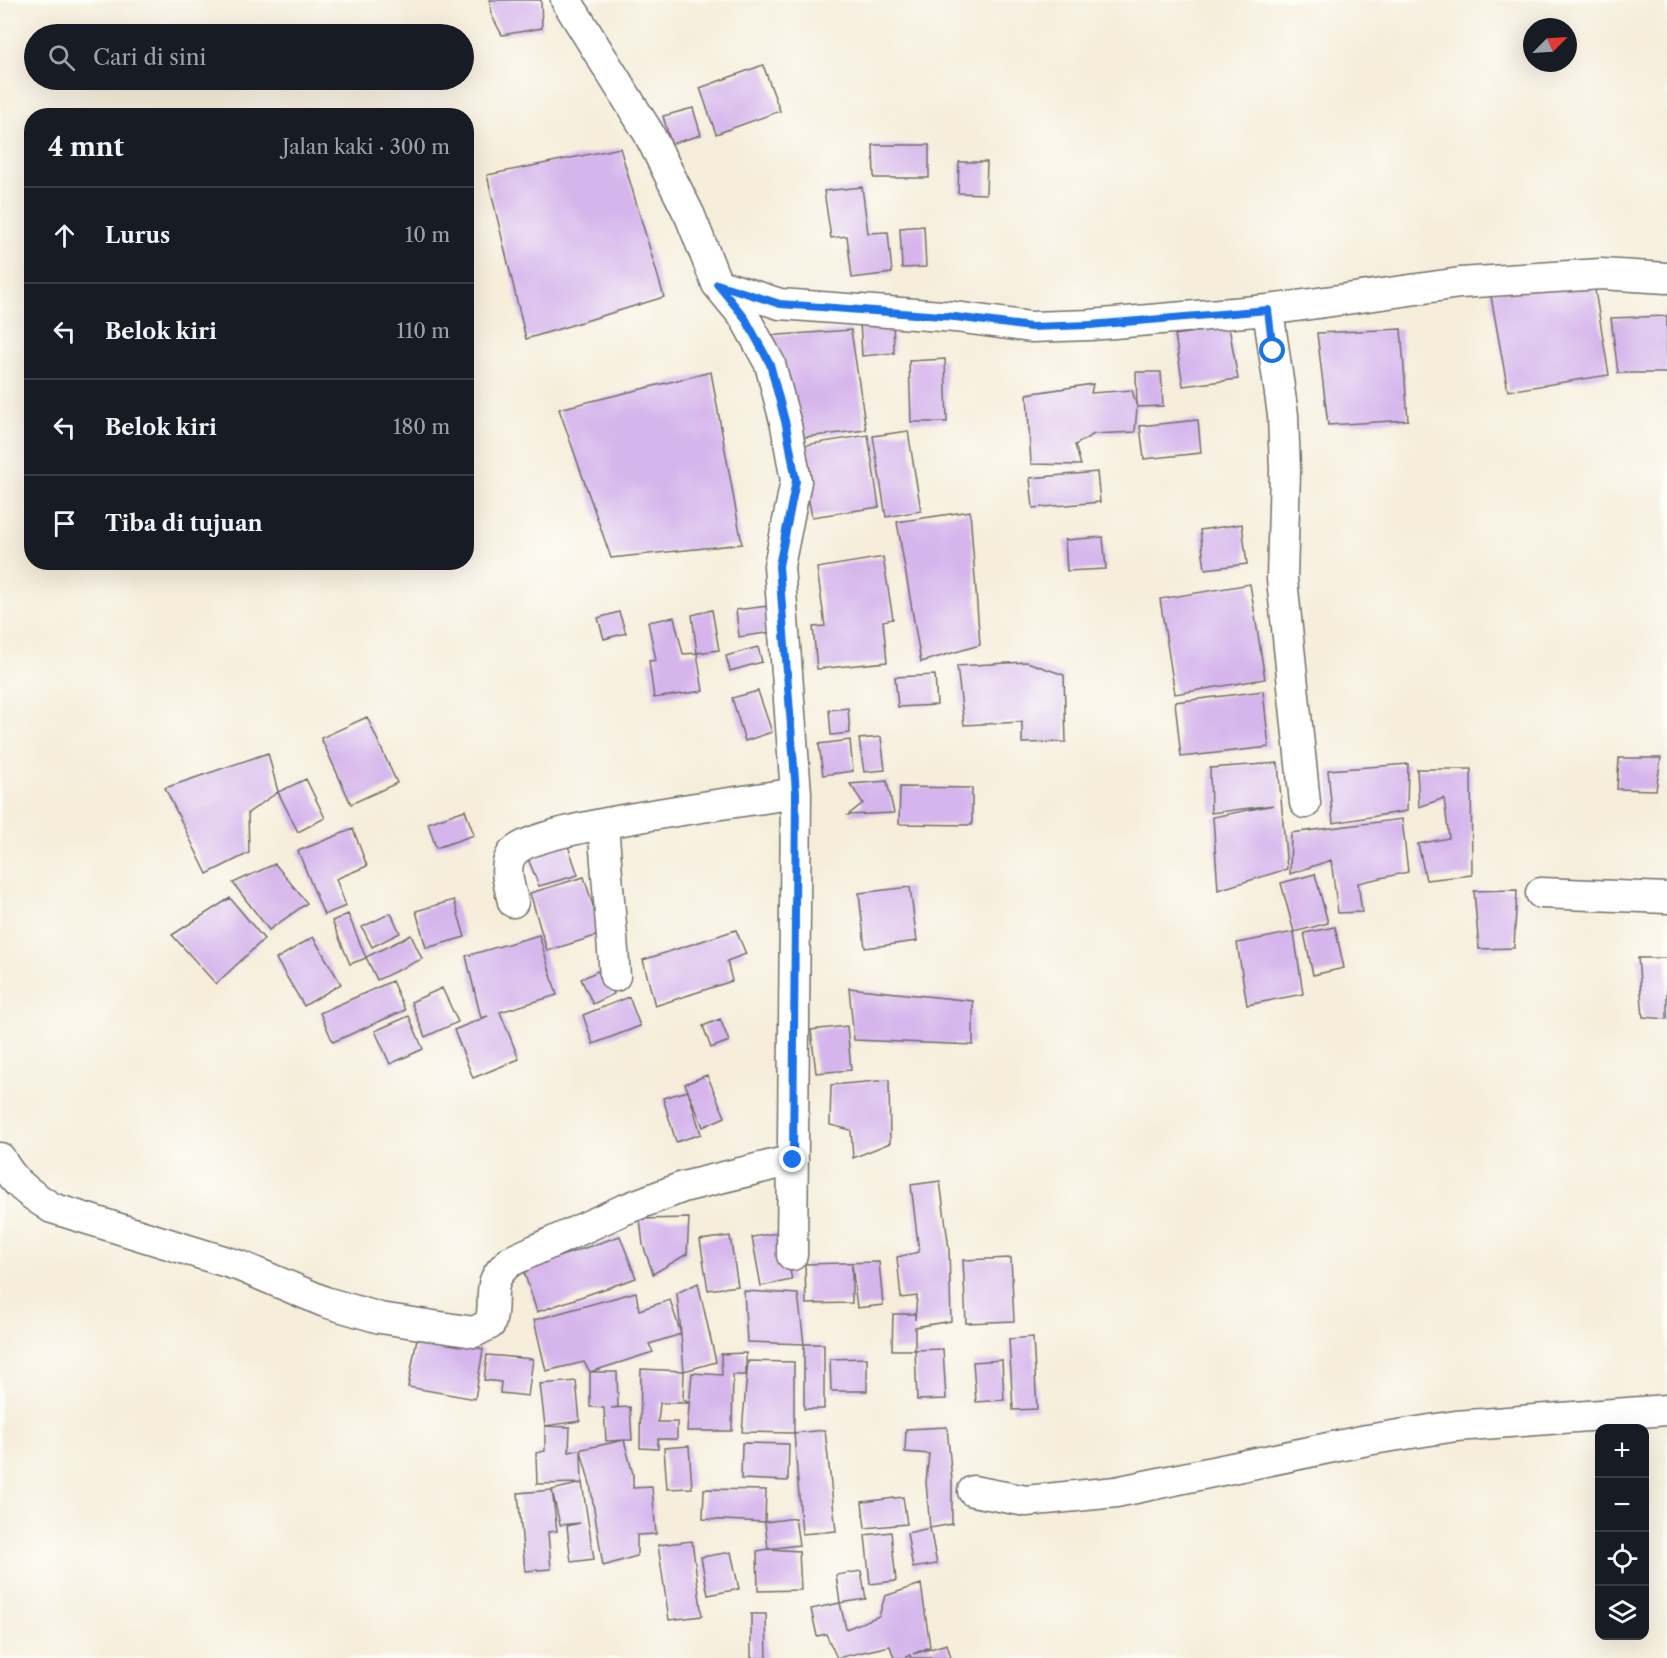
<!DOCTYPE html>
<html lang="id">
<meta charset="utf-8">
<style>
:root{--surface:#171b24;--page:#20242c;--text:#f1f3f6;--muted:#9ea1a6;--line:#363941}
body{margin:0;font-family:"Libre Caslon Text",serif;background:var(--page);color:var(--text)}
.controls{position:absolute;right:18px;bottom:18px;display:grid;overflow:hidden;border-radius:12px;box-shadow:0 6px 24px #0002}
.controls button{width:54px;height:54px;display:grid;place-items:center;padding:0;border:0;border-bottom:2px solid var(--line);background:var(--surface);color:var(--text);font:30px sans-serif}
.compass{position:absolute;left:1523px;top:18px;width:54px;height:54px;border-radius:50%;background:var(--surface);box-shadow:0 6px 24px #0002;rotate:66deg}
.stop{position:absolute;width:18px;height:18px;margin:-14px;border:4px solid #1a73e8;border-radius:50%;background:#fff}
.stop.end{background:#1a73e8;border-color:#fff;box-shadow:0 2px 6px #0008}
.list{margin:0;padding:0;list-style:none}
h2{display:flex;justify-content:space-between;align-items:center;height:78px;margin:0;padding:0 24px;font-size:26px}
h2 small{font-size:20px;font-weight:400;color:var(--muted)}
.list li{display:grid;grid-template-columns:39px 1fr auto;gap:18px;align-items:center;box-sizing:border-box;height:96px;padding:0 24px;border-top:2px solid var(--line)}
.list b{display:block;font-size:22px;white-space:nowrap}
.list em{font-size:20px;font-style:normal;color:var(--muted)}
.icon{flex:none;width:33px;height:33px;fill:none;stroke:currentColor;stroke-width:2;stroke-linecap:round;stroke-linejoin:round}
.map{position:relative;flex:none;width:1667px;height:1658px;overflow:hidden}
.search{position:absolute;background:var(--surface);box-shadow:0 6px 24px #0002;left:24px;top:24px;width:450px;height:66px;display:flex;align-items:center;gap:15px;box-sizing:border-box;padding:0 21px;border-radius:33px;color:var(--muted);font-size:22px}
.panel{position:absolute;background:var(--surface);box-shadow:0 6px 24px #0002;left:24px;top:108px;width:450px;height:462px;border-radius:24px}
.map>svg:first-child{display:block}
</style>
<div class="map">
<svg width="1667" height="1658" viewBox="0 0 1667 1658">
<rect width="100%" height="100%" fill="#fdfcf7"/>
<filter id="ink" filterUnits="userSpaceOnUse"><feTurbulence type="fractalNoise" baseFrequency=".0167" numOctaves="2"/><feDisplacementMap in="SourceGraphic" scale="12" xChannelSelector="R" yChannelSelector="G"/><feConvolveMatrix kernelMatrix="1 2 1 2 8 2 1 2 1" color-interpolation-filters="sRGB"/></filter>
<filter id="wash" filterUnits="userSpaceOnUse"><feTurbulence type="fractalNoise" baseFrequency=".008" numOctaves="4" result="noise"/><feDisplacementMap in="SourceGraphic" scale="24" xChannelSelector="R" yChannelSelector="G"/><feGaussianBlur stdDeviation="1.35" result="paint"/><feColorMatrix in="noise" values="0 0 0 0 0 0 0 0 0 0 0 0 0 0 0 0 0 1.4 0 .05"/><feComposite in="paint" operator="in"/></filter>
<g filter="url(#wash)">
<rect width="100%" height="100%" fill="#f6eedb"/>
<g id="blocks">
<path fill="#d5b5ec" d="M490,0H541L542,28L502,35L491,14Z
M763,65L780,111L716,134L700,88Z
M693,108L701,135L671,144L663,116Z
M873,145H929V178H874Z
M620,148L664,297L526,339L487,175Z
M959,162H987L986,194L958,193Z
M862,187L868,233L888,232L892,273L852,278L847,236L831,238L824,191Z
M924,226L926,267L902,268L900,228Z
M1594,284L1609,375L1508,391L1490,291Z
M1667,316V373H1618L1611,318Z
M893,320L894,353L862,356L860,322Z
M1229,327L1238,379L1183,386L1175,335Z
M1401,329L1408,420L1328,425L1317,333Z
M851,330L866,430L797,438L765,336Z
M945,359L947,422H911L909,361Z
M711,372L742,544L611,558L559,409Z
M1136,372H1161L1163,406L1137,407L1135,432L1094,434L1075,445L1081,465L1031,464L1027,394L1093,384L1091,393L1132,390L1137,407Z
M1198,420L1201,453L1144,459L1140,426Z
M908,431L921,511L886,517L873,436Z
M868,435L879,507L812,517L798,446Z
M1097,472L1100,502L1033,508L1030,478Z
M970,511L980,645L921,662L897,522Z
M1242,524L1247,564L1205,569L1200,530Z
M1103,537L1106,569L1067,571L1065,540Z
M883,557L893,619L883,621L887,662L817,669L813,627L825,626L817,568Z
M1250,584L1265,679L1175,694L1160,599Z
M768,606L772,632L739,637L736,610Z
M712,610L719,650L697,653L703,691L654,698L649,661L656,660L648,622L674,617L683,654L697,653L692,615Z
M619,612L626,633L604,639L598,618Z
M758,647L762,662L730,671L726,656Z
M1027,662L1064,675L1066,742L1022,743V722L964,725L957,666Z
M935,675L937,705L898,707L895,677Z
M758,691L772,732L745,741L732,698Z
M1263,691L1269,747L1181,757L1175,702Z
M848,708L850,733L831,735L829,710Z
M367,717L397,783L351,804L321,738Z
M881,737L885,770L864,772L859,739Z
M850,740L853,771L823,775L819,744Z
M268,753L278,792L248,813L249,853L207,874L165,788Z
M1619,758H1661L1656,790L1617,789Z
M1278,763L1287,869L1218,890L1213,817L1274,805L1211,813L1210,768Z
M1408,764L1407,811L1333,823L1328,770Z
M1417,769H1471L1472,875L1426,880L1418,844L1449,838L1444,798L1419,807Z
M306,779L325,818L298,832L278,792Z
M887,781L894,813L848,815L863,803L850,784Z
M900,787L972,788V825L899,824Z
M465,810L474,835L436,848L428,823Z
M1402,819L1408,872L1358,883L1362,912L1338,913L1331,860L1290,874L1291,833Z
M353,829L367,866L336,879L346,906L324,915L298,851Z
M566,840L578,875L539,886L525,851Z
M275,864L307,903L269,930L233,883Z
M1315,874L1328,923L1294,932L1303,994L1247,1005L1237,943L1294,932L1281,883Z
M584,877L602,934L547,951L530,893Z
M910,887L917,941L865,948L859,893Z
M1517,890L1514,948L1479,949L1474,891Z
M230,898L264,939L216,984L172,935Z
M454,900L465,937L426,948L416,911Z
M391,913L400,933L372,947L362,927Z
M348,914L366,958L350,964L332,921Z
M1335,927L1344,968L1313,975L1304,933Z
M736,930L746,954L727,961L732,981L655,1006L643,960Z
M411,935L422,959L377,980L366,957Z
M539,935L557,995L500,1012L519,1059L473,1078L454,1030L488,1016L481,1018L466,956Z
M313,937L341,984L304,1006L276,959Z
M1638,958H1667V1019L1643,1017Z
M602,969L614,994L593,1004L581,979Z
M392,981L405,1010L333,1042L320,1013Z
M442,988L458,1022L425,1037L411,1002Z
M849,988L973,1001V1045L854,1040Z
M629,997L640,1026L593,1044L583,1015Z
M409,1016L423,1049L390,1064L375,1031Z
M720,1019L729,1041L711,1048L703,1026Z
M847,1026L851,1070L816,1073L811,1030Z
M707,1075L725,1117L703,1127L685,1084Z
M889,1080L890,1143L853,1158L851,1130L830,1125L831,1085Z
M688,1091L701,1134L676,1142L663,1098Z
M940,1181L949,1249L951,1321L915,1327V1350H892L893,1314H915V1320L917,1296L901,1298L897,1257L919,1252L911,1185Z
M689,1218L687,1254L653,1274L643,1245L640,1219Z
M782,1232L792,1280L761,1286L752,1237Z
M620,1236L636,1278L537,1312L523,1269Z
M730,1236L738,1286L708,1290L700,1240Z
M1011,1258L1014,1321L966,1323L963,1260Z
M879,1262L883,1305L857,1308L852,1264V1303L806,1304L805,1264Z
M698,1283L716,1362L684,1371L681,1334L649,1344L653,1352L590,1372H617L618,1407L611,1408L630,1407L632,1440H624L633,1474V1488L652,1487L656,1534L637,1535V1556L603,1566L590,1484L581,1451L582,1483L537,1484L536,1453L545,1451V1426L570,1427L569,1452L624,1440L606,1441L604,1408L590,1407V1372L584,1362L546,1371L534,1320L636,1292L639,1310L670,1300L681,1334L677,1293Z
M744,1291L798,1294L804,1344L747,1342Z
M1033,1337L1037,1409L1013,1410L1009,1339Z
M417,1338L483,1349L475,1399L408,1387Z
M804,1344H824V1409H804Z
M943,1349L946,1399L917,1400L915,1350Z
M746,1353V1375H733L732,1431H687L692,1373L722,1375L721,1354Z
M487,1355L533,1359L528,1396L500,1393L501,1382L484,1380Z
M867,1358V1391H831L830,1359Z
M1002,1360L1004,1400L976,1402L973,1362Z
M748,1361L794,1362V1433L742,1432Z
M641,1369L684,1371L683,1400L690,1403H660L658,1422H677V1439H658V1449L640,1448Z
M576,1381L580,1421L545,1426L540,1384Z
M947,1427L952,1480V1524L930,1528L937,1564L913,1568L907,1533L930,1528L926,1482L929,1454L905,1452L906,1429Z
M825,1430L836,1531L802,1534L794,1433Z
M742,1443L789,1444L788,1481L741,1479Z
M689,1446L692,1488L667,1489L664,1448Z
M582,1483L594,1559L571,1562L567,1526L580,1523L560,1525L552,1490Z
M704,1489L766,1490L765,1522L703,1519Z
M552,1490L557,1531L548,1532L551,1569L525,1571L518,1493Z
M903,1497L907,1524L865,1528L862,1502Z
M795,1518L799,1545L768,1549L765,1522Z
M891,1532L896,1581L870,1584L865,1535Z
M692,1541L702,1616L669,1620L658,1545Z
M768,1549L799,1551L801,1590L758,1591L757,1551Z
M731,1552L739,1589L708,1595L701,1557Z
M861,1571L866,1599L840,1603L836,1575Z
M921,1584L930,1647L913,1654L947,1644L951,1658H911L910,1655L905,1658H894L890,1646L837,1658L826,1634L817,1636L811,1609L840,1603L846,1629L879,1616L885,1596Z
M751,1614H766L767,1658H751Z"/>
</g>
</g>
<g filter="url(#ink)">
<use href="#blocks" fill-opacity="0" stroke="#726f69" stroke-width="1.5"/>
<g fill="none" stroke-linecap="round" stroke-linejoin="round">
<g stroke="#726f69" stroke-width="33">
<path id="street" d="M566,0L648,132L690,216L717,284L780,304L955,317L1031,327L1090,325L1268,310L1460,283L1601,274L1667,278
M717,284L745,318L770,364L786,425L796,481L779,566L796,793L792,1255
M1268,310L1283,415L1285,470L1282,579L1305,803
M603,824L615,976
M1541,893L1667,898
M513,902C510,886 502,868 512,854C532,826 752,801 796,793
M0,1158C12,1182 30,1194 52,1208L240,1266L325,1302L380,1318L474,1332L490,1324C498,1296 483,1283 511,1261L623,1210L683,1187L793,1160
M973,1491L1026,1501L1116,1492L1367,1440L1456,1426L1667,1410"/>
</g>
<use href="#street" stroke="#fff" stroke-width="30"/>
</g>
</g>
<g fill="none" stroke-linecap="round" stroke-linejoin="round" filter="url(#ink)">
<path stroke="#1a73e8" stroke-width="8" d="M793,1160L796,793L779,566L796,481L786,425L770,364L745,318L717,284L780,304L955,317L1031,327L1090,325L1268,310L1273,351"/>
</g>
</svg>
<div class="controls">
<button>+</button>
<button>−</button>
<button><svg class="icon" aria-label="locate" viewBox="0 0 24 24"><circle cx="12" cy="12" r="6"/><path d="M12 2v4M12 18v4M2 12h4M18 12h4"/></svg></button>
<button><svg class="icon" aria-label="layers" viewBox="0 0 24 24"><path d="M12 4l9 5-9 5-9-5zM3 14l9 5 9-5"/></svg></button>
</div>
<svg class="compass" viewBox="-18 -18 36 36"><path d="M0-13l5 13h-10z" fill="#e53935"/><path d="M0 13l5-13h-10z" fill="#9ea1a6"/></svg>
<div class="stop" style="left:1273px;top:351px"></div>
<div class="stop end" style="left:793px;top:1160px"></div>
<div class="search"><svg class="icon" aria-label="search" viewBox="0 0 24 24"><circle cx="10" cy="10" r="6"/><path d="M15 15l6 6"/></svg>Cari di sini</div>
<section class="panel">
<h2>4 mnt<small>Jalan kaki · 300 m</small></h2>
<ul class="list">
<li><svg class="icon" aria-label="ahead" viewBox="0 0 24 24"><path d="M12 20V5M6 11l6-6 6 6"/></svg><div><b>Lurus</b></div><em>10 m</em></li>
<li><svg class="icon" aria-label="left" viewBox="0 0 24 24"><path d="M17 20v-9H6M10 6l-5 5 5 5"/></svg><div><b>Belok kiri</b></div><em>110 m</em></li>
<li><svg class="icon" aria-label="left" viewBox="0 0 24 24"><path d="M17 20v-9H6M10 6l-5 5 5 5"/></svg><div><b>Belok kiri</b></div><em>180 m</em></li>
<li><svg class="icon" aria-label="arrive" viewBox="0 0 24 24"><path d="M6 21V4h12l-3 4 3 4H6"/></svg><div><b>Tiba di tujuan</b></div></li>
</ul>
</section>
</div>
